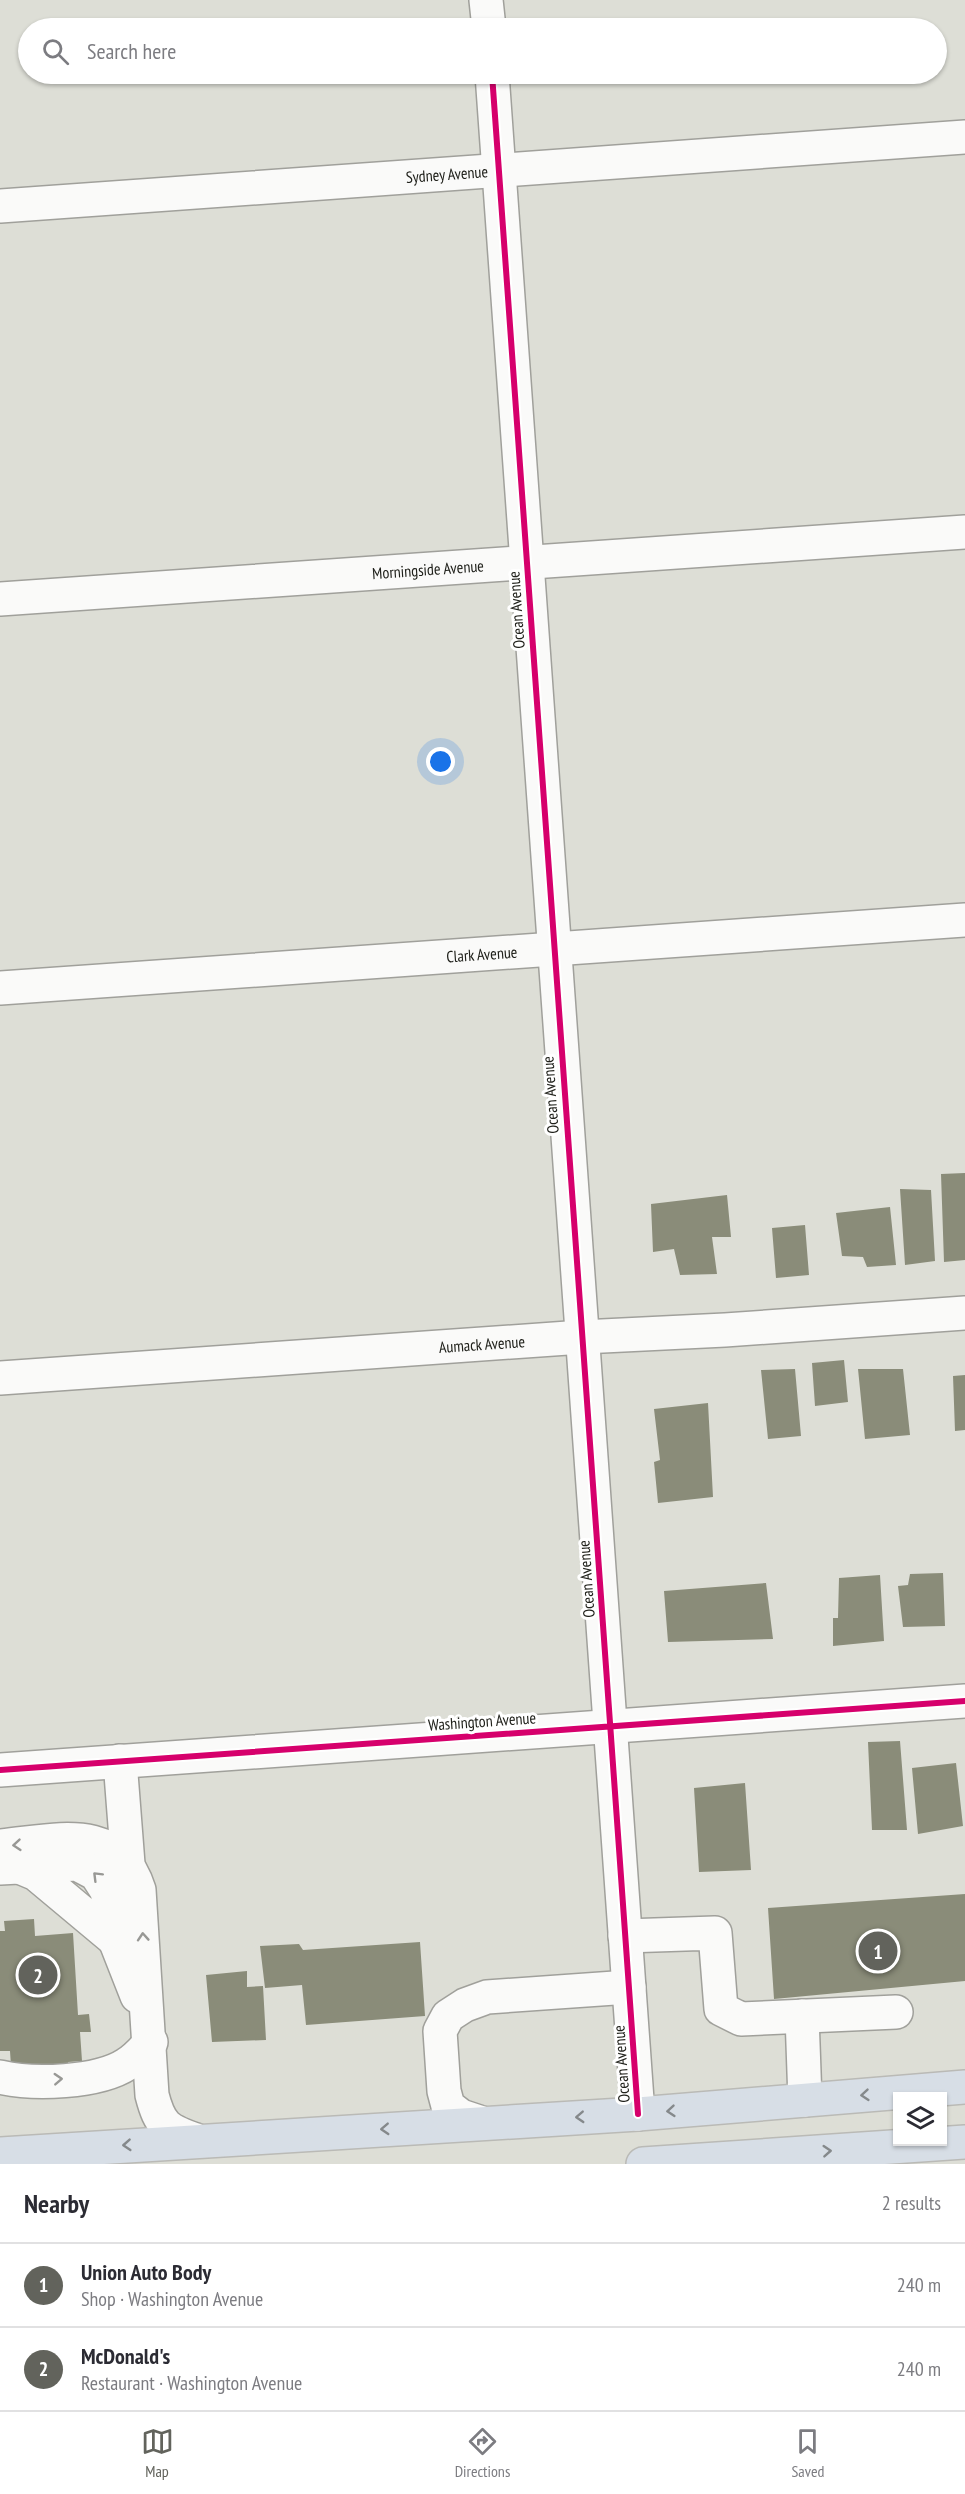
<!DOCTYPE html>
<meta charset="utf-8">
<style>
:root{--surface:#fff;--page:#f2f2f3;--text:#2b2b33;--muted:#7c7c81;--line:#e1e1e2;--accent:#62635c}
body{margin:0;font-family:"PT Sans Narrow",sans-serif;background:var(--page);color:var(--text)}
.controls{position:absolute;right:18px;bottom:18px;display:grid;overflow:hidden;border-radius:0px;box-shadow:0 2px 4px #0004}
.controls button{width:54px;height:54px;display:grid;place-items:center;padding:0;border:0;border-bottom:2px solid var(--line);background:var(--surface);color:var(--text);font:30px sans-serif}
.you{position:absolute;left:441px;top:762px;width:21px;height:21px;margin:-15px;border:4px solid #fff;border-radius:50%;background:#1a73e8;box-shadow:0 0 0 9px #1a73e833}
.badge{display:grid;place-items:center;width:39px;height:39px;border-radius:50%;background:var(--accent);color:#fff;font-size:20px;font-weight:700}
.pin{position:absolute;translate:-50% -50%;border:3px solid #fff;box-shadow:0 2px 6px #0006}
.list{margin:0;padding:0;list-style:none}
h2{display:flex;justify-content:space-between;align-items:center;height:78px;margin:0;padding:0 24px;font-size:26px}
h2 small{font-size:20px;font-weight:400;color:var(--muted)}
.list li{display:grid;grid-template-columns:39px 1fr auto;gap:18px;align-items:center;box-sizing:border-box;height:84px;padding:0 24px;border-top:2px solid var(--line)}
.list b{display:block;font-size:22px;white-space:nowrap}
.list p{margin:0;font-size:20px;white-space:nowrap;color:var(--muted)}
.list em{font-size:20px;font-style:normal;color:var(--muted)}
.icon{flex:none;width:33px;height:33px;fill:none;stroke:currentColor;stroke-width:2;stroke-linecap:round;stroke-linejoin:round}
.map{position:relative;flex:none;width:965px;height:2164px;overflow:hidden}
.search{position:absolute;background:var(--surface);box-shadow:0 2px 4px #0004;left:18px;right:18px;top:18px;height:66px;display:flex;align-items:center;gap:15px;box-sizing:border-box;padding:0 21px;border-radius:33px;color:var(--muted);font-size:22px}
.sheet{height:246px;background:var(--surface)}
nav{display:flex;justify-content:space-around;align-items:center;box-sizing:border-box;height:84px;border-top:2px solid var(--line);background:var(--surface);font-size:16px;color:var(--muted)}
nav a{display:grid;justify-items:center;gap:3px}
nav .on{color:var(--accent)}
.map>svg:first-child{display:block}
</style>
<div class="map">
<svg width="965" height="2164" viewBox="0 0 965 2164">
<rect width="100%" height="100%" fill="#ddded6"/>
<path fill="#8a8c79" d="M965,1173V1260L944,1262L941,1174Z
M900,1189L931,1190L935,1261L905,1265Z
M727,1195L731,1237H712L717,1274L680,1275L674,1249L653,1252L651,1204Z
M890,1207L896,1265L867,1267L863,1257L842,1256L836,1213Z
M805,1225L809,1275L776,1278L772,1228Z
M844,1360L848,1402L815,1406L812,1363Z
M795,1369L801,1436L768,1439L761,1370Z
M858,1369H903L910,1435L865,1439Z
M965,1375V1430L955,1431L953,1376Z
M708,1403L713,1497L658,1503L654,1462L660,1460L654,1409Z
M943,1573L945,1626L903,1627L898,1586L908,1585L910,1574Z
M880,1575L884,1641L833,1646V1618H838L839,1578Z
M766,1583L773,1639L668,1642L664,1591Z
M900,1741L907,1830H872L868,1742Z
M956,1763L963,1826L918,1834L912,1768Z
M745,1783L751,1870L699,1872L694,1788Z
M965,1894V1981L774,1999L768,1908Z
M34,1919L35,1936L73,1933L78,2015L89,2014L91,2032H80L82,2061L68,2062L69,2066H11L10,2051H0V1931H5L4,1921Z
M420,1942L425,2016L306,2025L302,1985L265,1988L260,1946L299,1944L303,1950Z
M247,1971V1987L263,1986L266,2040L212,2042L206,1975Z"/>
<g fill="none" stroke-linecap="round" stroke-linejoin="round">
<g stroke="#a0a09b" stroke-width="36">
<g id="minor">
<path d="M486,0L489,28"/>
<path d="M492,74L638,2114"/>
<path id="s1" d="M0,206L965,137"/>
<path id="s2" d="M0,599L965,532"/>
<path id="s3" d="M0,988L965,920"/>
<path id="s4" d="M0,1378L582,1337L725,1330L965,1313"/>
<path d="M120,1761L128,1864"/>
<path d="M0,1770L965,1701"/>
<path d="M0,1846C56,1841 117,1821 139,1890L152,2095C160,2126 167,2130 196,2140"/>
<path d="M17,1866L36,1874L115,1940"/>
<path d="M0,1868L77,1864L96,1874L107,1891L115,1940L137,1996"/>
<path d="M625,1936L715,1933L721,2009L741,2019L896,2012"/>
<path d="M802,2016L805,2100"/>
<path d="M0,2077C33,2085 98,2083 127,2064C137,2058 143,2050 151,2042"/>
<path d="M482,2123L461,2116L448,2106L444,2091L440,2031L448,2016L465,2005L487,1997L629,1987"/>
</g>
</g>
<g stroke="#babab6" stroke-width="36">
<path id="highway" d="M0,2154L638,2114L965,2087
M643,2164L965,2142"/>
</g>
<use href="#minor" stroke="#fafaf9" stroke-width="33"/>
<use href="#highway" stroke="#d7dee6" stroke-width="33"/>
<g stroke="#fff" stroke-width="10">
<path id="cycleway" d="M492,74L638,2114
M0,1770L965,1701"/>
</g>
<use href="#cycleway" stroke="#d6006c" stroke-width="6"/>
</g>
<defs><path id="oneway-chevron" d="M-2-3.5L2.5 0L-2 3.5" fill="none" stroke-width="1.6" stroke-linecap="round" stroke-linejoin="round" transform="scale(1.5)"/></defs>
<g stroke="#989895">
<use href="#oneway-chevron" transform="translate(17 1845) rotate(175)"/>
<use href="#oneway-chevron" transform="translate(97 1876) rotate(-135)"/>
<use href="#oneway-chevron" transform="translate(143 1937) rotate(-94)"/>
<use href="#oneway-chevron" transform="translate(58 2079) rotate(-3)"/>
</g>
<g stroke="#85898b">
<use href="#oneway-chevron" transform="translate(865 2095) rotate(175)"/>
<use href="#oneway-chevron" transform="translate(671 2111) rotate(175)"/>
<use href="#oneway-chevron" transform="translate(580 2117) rotate(177)"/>
<use href="#oneway-chevron" transform="translate(385 2129) rotate(177)"/>
<use href="#oneway-chevron" transform="translate(127 2145) rotate(176)"/>
<use href="#oneway-chevron" transform="translate(827 2151) rotate(-4)"/>
</g>
<g text-anchor="middle" dominant-baseline="central" stroke-width="6" stroke-linejoin="round" paint-order="stroke">
<g font-size="16" fill="#20211b" stroke="#fff">
<text stroke="none"><textPath href="#s1" startOffset="448">Sydney Avenue</textPath></text>
<text stroke="none"><textPath href="#s2" startOffset="429">Morningside Avenue</textPath></text>
<text transform="translate(516 610) rotate(-94)">Ocean Avenue</text>
<text stroke="none"><textPath href="#s3" startOffset="483">Clark Avenue</textPath></text>
<text transform="translate(550 1095) rotate(-94)">Ocean Avenue</text>
<text stroke="none"><textPath href="#s4" startOffset="483">Aumack Avenue</textPath></text>
<text transform="translate(586 1579) rotate(-94)">Ocean Avenue</text>
<text transform="translate(482 1721) rotate(-4)">Washington Avenue</text>
<text transform="translate(621 2064) rotate(-94)">Ocean Avenue</text>
</g>
</g>
</svg>
<div class="controls">
<button><svg class="icon" aria-label="layers" viewBox="0 0 24 24"><path d="M12 4l9 5-9 5-9-5zM3 14l9 5 9-5"/></svg></button>
</div>
<div class="you"></div>
<div class="pin badge" style="left:878px;top:1951px">1</div>
<div class="pin badge" style="left:38px;top:1975px">2</div>
<div class="search"><svg class="icon" aria-label="search" viewBox="0 0 24 24"><circle cx="10" cy="10" r="6"/><path d="M15 15l6 6"/></svg>Search here</div>
</div>
<section class="sheet">
<h2>Nearby<small>2 results</small></h2>
<ul class="list">
<li><span class="badge">1</span><div><b>Union Auto Body</b><p>Shop · Washington Avenue</p></div><em>240 m</em></li>
<li><span class="badge">2</span><div><b>McDonald's</b><p>Restaurant · Washington Avenue</p></div><em>240 m</em></li>
</ul>
</section>
<nav>
<a class="on"><svg class="icon" aria-label="map" viewBox="0 0 24 24"><path d="M3 6l6-2 6 2 6-2v14l-6 2-6-2-6 2zM9 4v14M15 6v14"/></svg>Map</a>
<a><svg class="icon" aria-label="directions" viewBox="0 0 24 24"><path d="M12 3l9 9-9 9-9-9zM9 14v-3h6M13 9l2 2-2 2"/></svg>Directions</a>
<a><svg class="icon" aria-label="saved" viewBox="0 0 24 24"><path d="M7 4h10v16l-5-4-5 4z"/></svg>Saved</a>
</nav>
